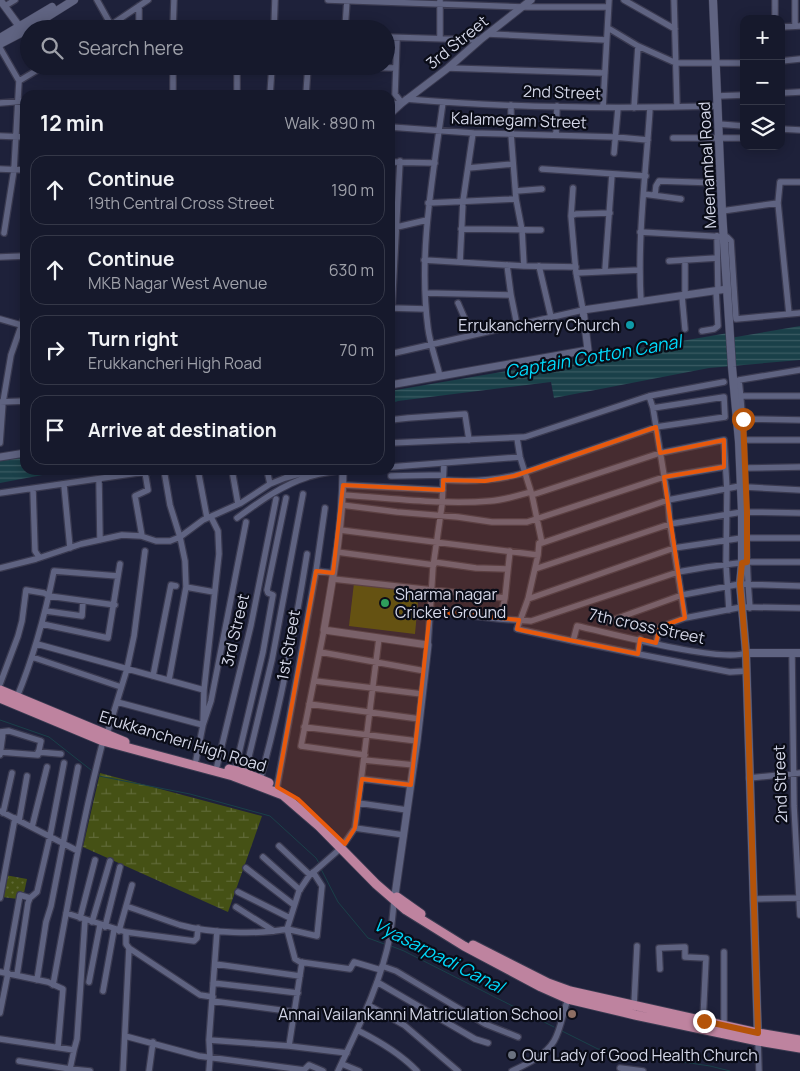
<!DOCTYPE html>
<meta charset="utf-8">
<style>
:root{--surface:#16192c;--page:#232638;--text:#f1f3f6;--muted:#9ea0a9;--line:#353848}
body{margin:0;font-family:Manrope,sans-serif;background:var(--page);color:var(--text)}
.controls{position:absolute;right:15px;top:15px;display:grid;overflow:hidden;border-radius:10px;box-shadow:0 2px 12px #0003}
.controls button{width:45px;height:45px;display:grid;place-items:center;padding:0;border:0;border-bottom:1px solid var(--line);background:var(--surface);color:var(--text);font:25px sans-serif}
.stop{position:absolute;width:15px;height:15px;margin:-11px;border:4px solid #b45309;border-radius:50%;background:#fff}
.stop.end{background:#b45309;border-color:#fff;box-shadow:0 1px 5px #0008}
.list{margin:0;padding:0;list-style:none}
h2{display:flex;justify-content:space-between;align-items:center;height:65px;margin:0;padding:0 20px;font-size:21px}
h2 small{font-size:16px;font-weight:400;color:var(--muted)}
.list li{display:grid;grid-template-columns:32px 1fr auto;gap:15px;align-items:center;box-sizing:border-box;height:70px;margin:0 10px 10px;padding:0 10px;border:1px solid var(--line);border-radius:15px}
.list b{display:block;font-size:19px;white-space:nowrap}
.list p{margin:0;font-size:16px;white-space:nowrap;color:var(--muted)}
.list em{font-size:16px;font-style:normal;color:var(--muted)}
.icon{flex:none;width:28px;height:28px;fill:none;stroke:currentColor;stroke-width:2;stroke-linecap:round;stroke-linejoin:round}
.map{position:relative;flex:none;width:800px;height:1071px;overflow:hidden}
.search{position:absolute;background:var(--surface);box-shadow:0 2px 12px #0003;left:20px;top:20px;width:375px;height:55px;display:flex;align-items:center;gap:12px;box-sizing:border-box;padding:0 18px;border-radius:28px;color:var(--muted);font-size:19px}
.panel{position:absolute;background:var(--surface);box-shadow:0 2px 12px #0003;left:20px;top:90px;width:375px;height:385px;border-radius:15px}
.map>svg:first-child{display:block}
</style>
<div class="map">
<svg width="800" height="1071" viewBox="0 0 800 1071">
<defs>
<pattern id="wetland-marsh" width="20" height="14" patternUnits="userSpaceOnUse" patternTransform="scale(1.25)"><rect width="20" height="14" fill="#455115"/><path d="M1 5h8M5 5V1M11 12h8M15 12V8" fill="none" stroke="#5f6937"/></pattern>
<pattern id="park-dots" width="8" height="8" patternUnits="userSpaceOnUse" patternTransform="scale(1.25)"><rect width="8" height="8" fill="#455115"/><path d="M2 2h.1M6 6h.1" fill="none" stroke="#5f6937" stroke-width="1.8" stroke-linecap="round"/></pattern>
<pattern id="water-rules" width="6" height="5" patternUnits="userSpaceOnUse" patternTransform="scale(1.25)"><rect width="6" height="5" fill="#1a4049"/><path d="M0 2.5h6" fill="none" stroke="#3a5b63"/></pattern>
</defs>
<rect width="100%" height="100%" fill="#1e213a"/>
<path fill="#455115" d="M354,583L419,590L415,634L349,626Z"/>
<path fill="url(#wetland-marsh)" d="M100,773L262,816L228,912L83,847Z"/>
<path fill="url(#park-dots)" d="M5,875L27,879L24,893L18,899L2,897Z"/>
<path fill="url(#water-rules)" d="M800,326V360L709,368L554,398L551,382L390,402V391L728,333L730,338Z
M25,456V470H69L0,483V460Z"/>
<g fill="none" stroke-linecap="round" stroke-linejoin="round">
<path stroke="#1a4049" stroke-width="1" d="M390,402L397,401
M0,720L49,737L91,770
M99,776L190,794L270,816L316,858L319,863
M321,869L338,902L368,938L387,945
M391,946L404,951L554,1027
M562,1031L598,1049L710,1066L730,1071"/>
<g stroke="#3a3a50" stroke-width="8">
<path id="minor" d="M97,0L111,25
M328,0L522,7H608
M624,0L675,29
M674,0L677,107
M775,0V16
M795,0V26
M5,6L15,0
M781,27L800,26
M608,28L638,46L676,63H744
M105,29L148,0
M139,29V6
M173,29L174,0
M274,29L275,0
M345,29L347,0
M488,34L606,40
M386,37L480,40
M397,38L395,94L402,103
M440,38V0
M0,48L19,81
M781,61L800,59
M42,67L138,66L237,69
M448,68L605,73
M781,93L800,92
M173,95V66
M237,95V66
M270,95L272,66
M306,95L308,66L396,68
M717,96L744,95
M406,99C510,108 614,109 717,106
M0,103L25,101
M390,103L400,104
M511,105V134L516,199L522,230L524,266
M603,107L609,0
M634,108L638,46
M718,124L744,126
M390,127L473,133L615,137L648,140
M781,129L800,130
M556,134L557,106
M0,136L25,137
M673,138H744
M614,153L618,108
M390,162L435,163
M468,168L513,164
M0,169L25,170
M542,169L646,176
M516,191L542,189
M644,194L681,199
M655,195L656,186L659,181L721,183
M428,203L516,199
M778,203L789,314
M722,211L778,203L780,182H800
M571,216L573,188
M397,227L427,220
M461,229L541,230
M640,232L727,237L731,241L736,319L800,313
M4,233L14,170L19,81L44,66
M717,236L718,290
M0,257L25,256
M424,260L524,266L576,267
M669,261L717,258
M685,261V295
M460,262L463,201L473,133
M507,265L511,295
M539,266L551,317
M605,270L612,174
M576,273L639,270
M426,293L511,295L517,325
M682,296L685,329
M641,302C637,237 646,173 650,108
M458,303L472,335
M390,308L426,309
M392,308L400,161
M0,319L21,325
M702,331L714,329L718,326L716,291
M390,354L583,310L576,273L571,216L576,214L610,213
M440,376C436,360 430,344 428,328C418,252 433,177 443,102
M649,396L653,408L668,500L670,524L685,618
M741,396H800
M0,402L25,401
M743,419L800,420
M390,420L408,418L465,414L469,440
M517,438L520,457L532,495L542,543H539L538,555L528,599L517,629L573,641L577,626C610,633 720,663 746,653
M744,440H800
M0,443L3,402L11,355L25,315
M390,443L525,437L649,396L724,382
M390,467L520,457
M745,468L800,467
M164,470L170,505L180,537L185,561L186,587L169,680
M198,470L207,518
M232,470L238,504
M267,470L270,484
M391,476L443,475
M99,480L100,540
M443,480C470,482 494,481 520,474L656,427L725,417L724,397L653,408
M64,485L70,548
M343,485L443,490
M746,487L800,490
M33,489L35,551L39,557
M0,493L158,470
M343,495C392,498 441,505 490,501C504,500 517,496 531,492
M532,495L660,453L724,440L727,490L726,564L729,610
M342,505L397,512L458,517L492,522H527L664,477L724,467
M747,512L800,513
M237,518C259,502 282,485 308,477C320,473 332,472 343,470
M340,530L538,555
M142,536L135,496L148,490L145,472
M542,543L668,500L740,486
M337,552L434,565
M434,562L476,568L508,569L505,598
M0,568L36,559L81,544L122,535L141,536L156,541H170L180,537L203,520L241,503L270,484L285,478L313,470
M508,569L510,551
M535,569L670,524L742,512
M316,571L333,573
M333,579L505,598L500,619
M186,587L214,592
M528,599L674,548L742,538H800
M750,608C743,532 748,456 739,380L800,370
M46,611L82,616L83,601
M430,611L500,619L531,621L678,572L707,567L747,562H800
M607,622L682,595L740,584L800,586
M42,624L108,638L120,564
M324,630L301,746L365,755
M640,639L638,654L730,672L746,671
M573,641L638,654
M656,643L660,627L685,618L742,607L800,608
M37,644L204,690
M428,645L433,567L442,505L444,464
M320,652L425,671
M792,653L794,806L800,915
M32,657L121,687
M153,676L171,585L176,586
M315,681L422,694
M0,684L18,636L22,621L26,590L44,593L49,596L115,605
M17,697C34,656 45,615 54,571L118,576
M117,702L203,725L211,701L246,522
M309,704L420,719
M304,727L417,741
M0,732L9,731L41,741L38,755L0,752
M38,752L61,754
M0,755L3,733
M196,760L203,725L204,690L219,554L218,531L211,517
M364,760L414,765
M217,766L251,625L276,499
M235,770L263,652L273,595L268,593L267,590L286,498
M245,773L272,660L303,494
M749,778L800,773
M362,779L411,785
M260,780C281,706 295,629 307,554
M277,787L316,571L325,508
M358,803L407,810
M0,811L78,851
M3,813L12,773
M19,821L27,776
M32,827L47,767
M355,828L404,835
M279,846L310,875
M263,857L300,890
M246,868L294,905
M313,872L322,886L317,936L287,929L295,959L300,962L350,969L354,962L381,970
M238,892L290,918
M0,898L15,818
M753,899L800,898
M126,906C144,912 162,919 180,925C209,933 258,935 287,929L299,891L309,876L341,848L355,828L379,638
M236,907L274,931
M66,913L126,932L194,941L197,938L198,928
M80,918L95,860
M92,922L110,861
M105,927L120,867
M119,931L132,885
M129,948L200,995L213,997
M302,962L289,1046L347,1053
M215,964L300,976
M382,966L396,971L485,1024L518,1037
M660,969L659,948L685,947V957L706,958L703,1021
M0,972L48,982L63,989L58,1047
M6,973L20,895L30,898
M17,975L28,903L30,898L37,892L50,836L64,763
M37,980L46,922L51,906L78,767
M89,982L100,925
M377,982L475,1039L488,1043
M213,983L298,993
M53,985C68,903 82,821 103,741L107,734L127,669L134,636L145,551
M103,991L114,930
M212,1001L295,1012
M368,1005L404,1025L458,1071
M634,1005L637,946
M0,1013L8,973
M724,1026V952
M357,1030C379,1041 400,1053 417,1071
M125,1036L199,1056L304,1070L309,1065L323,1071
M0,1039L74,1050L70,1069L90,1071
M209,1040L289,1046
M758,1041L759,1071
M74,1050L77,1039L85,920
M19,1061L70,1069
M342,1064L359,1071
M620,1068L643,1071
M123,1071L129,948L126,944V932
M149,1071L153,1042
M209,1071L210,1058L209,1040L217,931
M338,1071C358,1028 381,983 390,936C392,925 393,913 394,901
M512,1071C527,1064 545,1056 554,1041C561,1029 563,1012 568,999"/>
</g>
<g stroke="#3a3a50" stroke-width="9">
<path id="tertiary" d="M0,0L22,30
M390,114L402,103L448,68L480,40L531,0
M390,385L588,350L583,310L727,289
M0,457L25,453
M343,470C343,524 333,577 324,630L428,645L417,741L395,895"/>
</g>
<g stroke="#3a3a50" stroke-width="9">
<path id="secondary" d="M713,0L722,211L732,367L739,442L742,512V563L740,584L746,653L758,1039
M0,38L52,7
M0,44L23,32L74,0
M746,653H800"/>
</g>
<g stroke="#3a3a50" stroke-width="11">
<path id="primary" d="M0,690L125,742
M0,698L103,741L233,776L283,795L319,826L376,884L406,910L464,946L541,987L568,999L635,1015L758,1041L800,1048
M229,769L245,773L269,783
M397,897L421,914
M473,945L548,983L570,991L758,1033L800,1040"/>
</g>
<use href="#minor" stroke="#5f6381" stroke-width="5.5"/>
<use href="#tertiary" stroke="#5f6381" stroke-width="7"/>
<use href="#secondary" stroke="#5f6381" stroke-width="8"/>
<use href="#primary" stroke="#be839f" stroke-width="9"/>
</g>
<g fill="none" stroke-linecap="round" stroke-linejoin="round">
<path stroke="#b45309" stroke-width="6" d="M704,1021L758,1033L746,653L740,584L742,563L747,562V512L743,419"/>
</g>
<path fill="#e8590c" fill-opacity="0.2" stroke="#e8590c" stroke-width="4" stroke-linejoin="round" d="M656,427L660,453L724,440V467L664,477L685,618L660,627L656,643L640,639L638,654L525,631L517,629L519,620L430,611L411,785L362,779L355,828L345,844L298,799L277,787L316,571L333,573L343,485L443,490V480L485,481L514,476Z"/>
<circle fill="#0f9aa8" stroke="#0a0c17" stroke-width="2" cx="630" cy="325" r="5"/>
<circle fill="#2e9e5b" stroke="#0a0c17" stroke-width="2" cx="385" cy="603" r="5"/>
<circle fill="#8d6e63" stroke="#0a0c17" stroke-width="2" cx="572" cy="1014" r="5"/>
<circle fill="#6b7280" stroke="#0a0c17" stroke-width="2" cx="512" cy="1055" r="5"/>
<g text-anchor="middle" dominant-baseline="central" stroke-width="4.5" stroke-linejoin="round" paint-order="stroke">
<g font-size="16" fill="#d4d7e8" stroke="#0a0c17">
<text transform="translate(457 42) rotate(-39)">3rd Street</text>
<text transform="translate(562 92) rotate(2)">2nd Street</text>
<text transform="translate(519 120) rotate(2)">Kalamegam Street</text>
<text transform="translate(707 165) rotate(-93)">Meenambal Road</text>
<text transform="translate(647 626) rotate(12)">7th cross Street</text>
<text transform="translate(235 630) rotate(-77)">3rd Street</text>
<text transform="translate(288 645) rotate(-80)">1st Street</text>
<text transform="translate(183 741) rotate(17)">Erukkancheri High Road</text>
<text transform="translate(780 784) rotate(-92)">2nd Street</text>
</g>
<g font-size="16" fill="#d4d7e8" stroke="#0a0c17" text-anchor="end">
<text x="620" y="325">Errukancherry Church</text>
<text x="395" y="594" text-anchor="start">Sharma nagar<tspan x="395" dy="18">Cricket Ground</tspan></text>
<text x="562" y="1014">Annai Vailankanni Matriculation School</text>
<text x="522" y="1055" text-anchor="start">Our Lady of Good Health Church</text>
</g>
<g font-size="18" font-style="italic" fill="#00dafc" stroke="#0a0c17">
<text transform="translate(593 356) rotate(-10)">Captain Cotton Canal</text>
<text transform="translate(439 955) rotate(27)">Vyasarpadi Canal</text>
</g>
</g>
</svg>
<div class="controls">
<button>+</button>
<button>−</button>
<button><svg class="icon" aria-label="layers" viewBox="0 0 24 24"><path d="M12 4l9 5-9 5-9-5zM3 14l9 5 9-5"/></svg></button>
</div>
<div class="stop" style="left:743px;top:419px"></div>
<div class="stop end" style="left:704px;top:1021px"></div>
<div class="search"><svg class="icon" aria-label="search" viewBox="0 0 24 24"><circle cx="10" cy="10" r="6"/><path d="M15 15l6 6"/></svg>Search here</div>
<section class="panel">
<h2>12 min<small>Walk · 890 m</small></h2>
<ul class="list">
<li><svg class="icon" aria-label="ahead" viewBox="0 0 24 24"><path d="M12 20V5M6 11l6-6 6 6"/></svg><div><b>Continue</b><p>19th Central Cross Street</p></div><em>190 m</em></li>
<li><svg class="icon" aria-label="ahead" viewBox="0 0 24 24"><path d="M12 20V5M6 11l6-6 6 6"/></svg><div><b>Continue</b><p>MKB Nagar West Avenue</p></div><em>630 m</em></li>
<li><svg class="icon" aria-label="right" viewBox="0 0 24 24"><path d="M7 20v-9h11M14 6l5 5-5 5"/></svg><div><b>Turn right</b><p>Erukkancheri High Road</p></div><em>70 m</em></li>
<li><svg class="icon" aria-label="arrive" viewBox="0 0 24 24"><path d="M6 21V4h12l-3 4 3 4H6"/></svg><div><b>Arrive at destination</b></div></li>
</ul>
</section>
</div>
